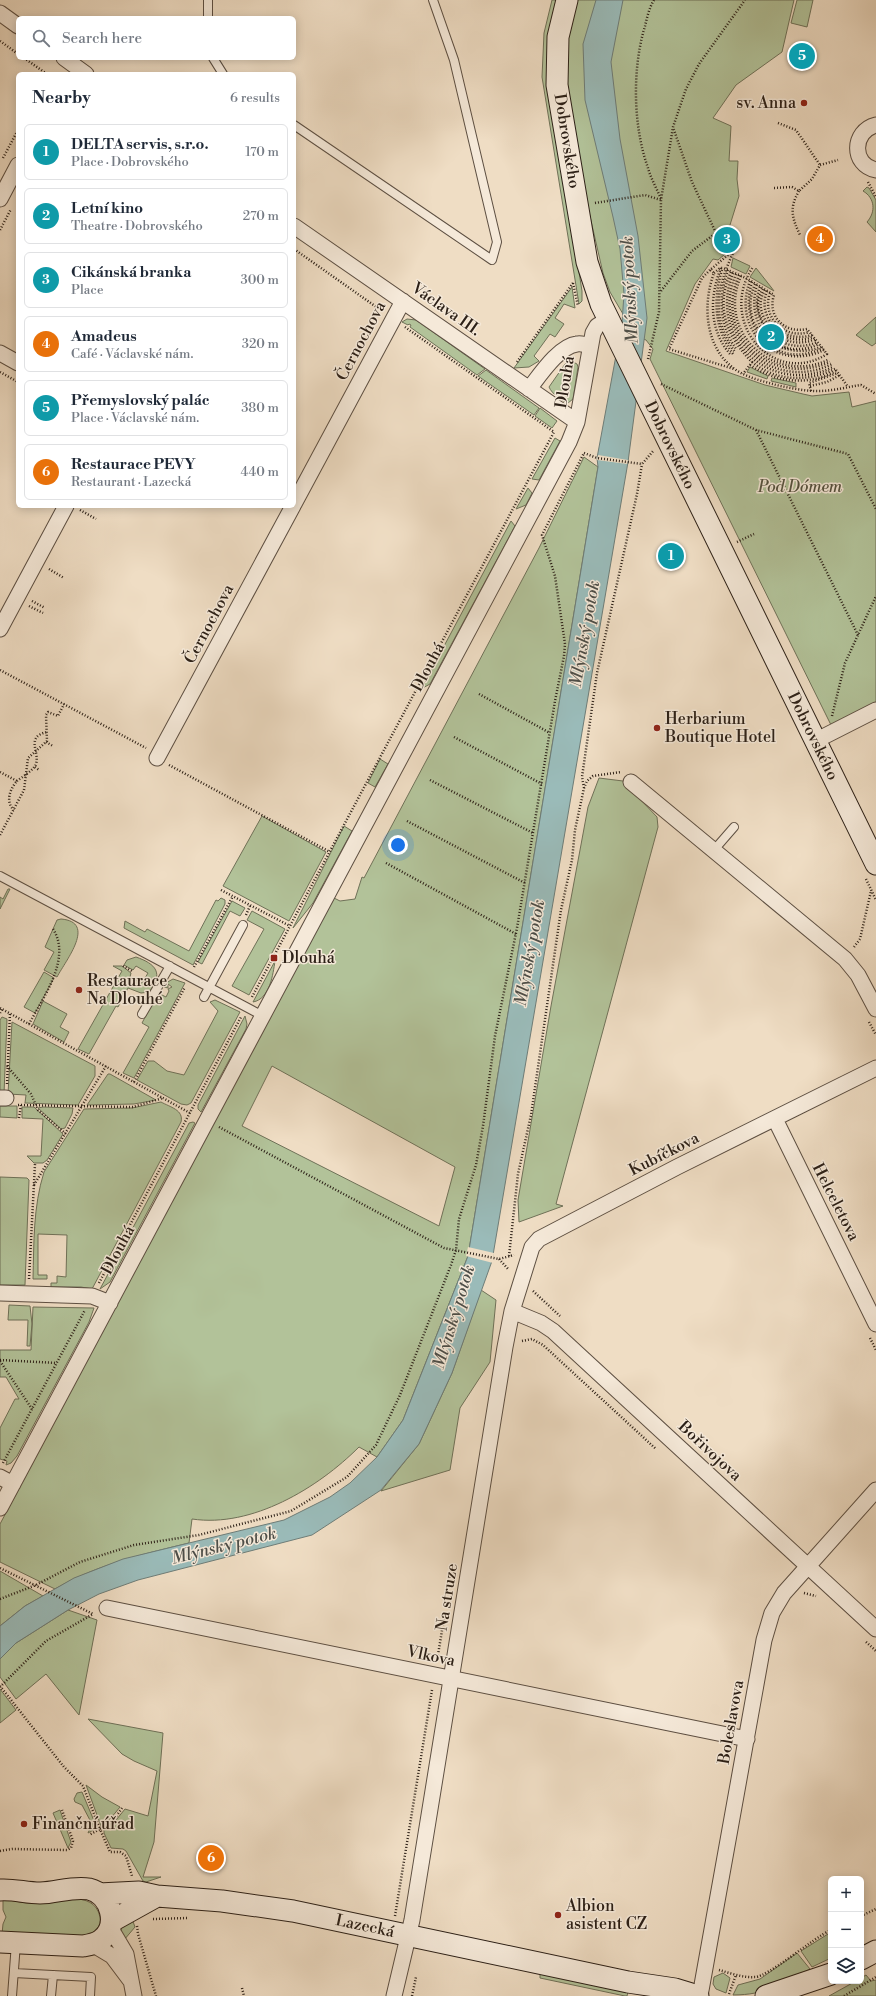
<!DOCTYPE html>
<meta charset="utf-8">
<style>
:root{--surface:#fff;--page:#f2f2f3;--text:#1f2937;--muted:#747a83;--line:#e0e1e3;--accent:#7c3aed}
body{margin:0;font-family:"Libre Bodoni",serif;background:var(--page);color:var(--text)}
.controls{position:absolute;right:12px;bottom:12px;display:grid;overflow:hidden;border-radius:6px;box-shadow:0 2px 10px #0003}
.controls button{width:36px;height:36px;display:grid;place-items:center;padding:0;border:0;border-bottom:1px solid var(--line);background:var(--surface);color:var(--text);font:20px sans-serif}
.you{position:absolute;left:398px;top:845px;width:14px;height:14px;margin:-10px;border:3px solid #fff;border-radius:50%;background:#1a73e8;box-shadow:0 0 0 6px #1a73e833}
.badge{display:grid;place-items:center;width:26px;height:26px;border-radius:50%;background:var(--accent);color:#fff;font-size:13px;font-weight:700}
.pin{position:absolute;translate:-50% -50%;border:2px solid #fff;box-shadow:0 1px 4px #0006}
.list{margin:0;padding:0;list-style:none}
h2{display:flex;justify-content:space-between;align-items:center;height:52px;margin:0;padding:0 16px;font-size:17px}
h2 small{font-size:13px;font-weight:400;color:var(--muted)}
.list li{display:grid;grid-template-columns:26px 1fr auto;gap:12px;align-items:center;box-sizing:border-box;height:56px;margin:0 8px 8px;padding:0 8px;border:1px solid var(--line);border-radius:6px}
.list b{display:block;font-size:15px;white-space:nowrap}
.list p{margin:0;font-size:13px;white-space:nowrap;color:var(--muted)}
.list em{font-size:13px;font-style:normal;color:var(--muted)}
.icon{flex:none;width:22px;height:22px;fill:none;stroke:currentColor;stroke-width:2;stroke-linecap:round;stroke-linejoin:round}
.map{position:relative;flex:none;width:876px;height:1996px;overflow:hidden}
.search{position:absolute;background:var(--surface);box-shadow:0 2px 10px #0003;left:16px;top:16px;width:280px;height:44px;display:flex;align-items:center;gap:10px;box-sizing:border-box;padding:0 14px;border-radius:6px;color:var(--muted);font-size:15px}
.panel{position:absolute;background:var(--surface);box-shadow:0 2px 10px #0003;left:16px;top:72px;width:280px;height:436px;border-radius:6px}
.map>svg:first-child{display:block}
</style>
<div class="map">
<svg width="876" height="1996" viewBox="0 0 876 1996">
<rect width="100%" height="100%" fill="#efddc4"/>
<filter id="stains"><feTurbulence type="fractalNoise" baseFrequency=".005" numOctaves="4"/><feColorMatrix values="0 0 0 0 .2 0 0 0 0 .09 0 0 0 0 .02 0 0 0 .5 -.17"/></filter>
<radialGradient id="worn" r=".72"><stop offset=".6" stop-color="#630" stop-opacity="0"/><stop offset="1" stop-color="#630" stop-opacity=".3"/></radialGradient>
<path fill="#b2c299" stroke="#6f7158" fill-rule="evenodd" d="M552,0H556L548,41L547,72L582,291V301L579,304L542,77L544,33Z
M575,0H794L782,52L736,85L713,118L731,126L729,161H738L737,179L739,196L725,241L731,249L718,260L713,259L695,284L666,351L765,385L803,394L812,396L849,392L852,407L876,401V703L831,725L650,359L653,349L646,340L636,336L610,292L603,273L572,138L563,59Z
M797,0H813L807,27L791,23Z
M867,187L869,188L876,200V232L867,222C876,212 875,198 863,191Z
M733,258L750,266L746,274L731,267Z
M756,268L771,287L774,291L750,277Z
M572,287L575,308L564,304L555,318L564,324L555,337L550,334L534,356L539,361L529,367L514,368Z
M876,317V343L872,346L856,335Z
M407,319L416,320L485,369L477,375L410,327L411,325L409,324L408,325L402,322Z
M571,361L577,364L578,367L573,399L568,403C562,401 552,394 549,387L565,364Z
M750,367L768,376L767,379L747,372Z
M486,370L539,408L534,415L478,376Z
M772,378L796,383V387L771,381Z
M540,408L557,421L552,428L535,416Z
M555,438L560,441L539,480L532,479Z
M584,457L598,467L468,1256L403,1420L377,1457L359,1447C318,1488 252,1528 192,1519L189,1543C140,1555 99,1564 55,1589L0,1562V1524L334,898L340,901L355,899L362,877L364,878L539,548ZM272,1066L455,1167L439,1226L242,1126Z
M528,488L532,493L526,505L516,509Z
M511,521L515,526L430,684L421,689Z
M380,759L388,764L375,787L368,783Z
M599,778L623,781L657,817L658,827L556,1204L563,1206L519,1222L518,1200L551,1006L588,807Z
M262,816L326,852L289,921L223,886Z
M344,826L352,831L313,903L293,928Z
M8,889H10L0,909V897L3,899Z
M221,898L225,900V904L193,965L124,928L125,921L145,932L147,929L189,951L216,900L218,901Z
M232,901L245,908L240,916L230,911L202,964L198,962Z
M252,911L285,929L249,995L232,986L264,929L247,920Z
M61,919C97,922 66,960 57,977L44,970L54,952L45,947L57,920Z
M136,957C156,964 164,973 149,992L141,993L128,988L118,1007L116,1006L89,1054L78,1049L122,971L113,966H122L131,973L130,977L142,983L148,973L136,966L133,970L124,965L127,960Z
M275,961C273,974 270,999 253,1002Z
M44,972L54,978L35,1013L24,1007Z
M173,979L185,983L134,1078L123,1073L149,1027L142,1023L158,993L166,997L169,991L168,989L172,987L168,984V988L164,987V984Z
M215,1000L240,1012L191,1103L187,1105L181,1104L137,1080L148,1061H154L167,1071L184,1075L218,1011L210,1002Z
M43,1001L67,1014L60,1027L69,1032L64,1042L33,1024Z
M245,1016L247,1024L246,1029L201,1112L198,1109V1105Z
M2,1017L7,1019L4,1094H0V1020Z
M12,1022L95,1066V1076L78,1105L25,1103L26,1095L8,1094Z
M108,1074H110L156,1100L134,1104L87,1105Z
M161,1102C170,1107 184,1110 181,1122L92,1289L81,1287H51V1283H57V1276L66,1277L67,1235L38,1234V1275H47V1279H33C34,1243 33,1207 44,1172L84,1109L132,1108Z
M0,1106H17V1118L0,1117Z
M22,1107H34L63,1134L47,1160L43,1163H34L27,1156H41L43,1119L22,1118Z
M43,1107L73,1108L72,1114L65,1128L61,1129L38,1108Z
M193,1122L195,1123L110,1282L100,1289L187,1127L189,1123Z
M0,1177L27,1178L29,1180L25,1285H0Z
M481,1290L496,1300L490,1362L460,1408L450,1470L381,1491L419,1444L452,1373Z
M9,1305L30,1306L32,1324L30,1346H27L28,1320H8Z
M33,1307L94,1308L89,1322L17,1456L11,1463L6,1465L7,1461L0,1459V1428L15,1399H19L6,1377H0V1350H31Z
M0,1571L43,1596L25,1606L0,1626Z
M68,1610L97,1620L79,1715L46,1674L16,1699L0,1677V1659L16,1643Z
M0,1689L16,1710L0,1723Z
M88,1719L163,1733L154,1842L143,1877H161L146,1882L143,1881L126,1851L123,1849L111,1848L104,1833V1829L116,1820L125,1809L148,1816L157,1771L134,1761L122,1754Z
M86,1785L102,1797L120,1807L111,1818L101,1826Z
M82,1792L97,1828L88,1833L92,1824L82,1805L75,1802L74,1799L77,1793Z
M60,1810L71,1842L68,1848L53,1813Z
M3,1899C14,1900 24,1904 34,1903C54,1902 94,1888 100,1917C102,1927 94,1932 87,1936L2,1934L3,1924L6,1917L3,1910Z
M131,1916L135,1927L124,1940L120,1929Z
M828,1934L831,1939V1958L812,1967L801,1951Z
M797,1953L810,1969C781,1984 766,1995 733,1995L738,1985L760,1979Z
M540,1973L628,1992L627,1996H625L540,1978Z
M723,1973L730,1978L726,1993L716,1989L713,1984L714,1977Z
M866,1975L871,1981L876,1980V1996H829L856,1981H861V1978Z"/>
<path fill="#9abbb9" stroke="#6e7d78" d="M596,0H623L611,62L620,139L638,236L647,318L628,462L492,1261L452,1373L419,1444L381,1490L312,1535L138,1580L99,1594L68,1610L35,1631L16,1643L0,1659V1626L25,1606L74,1578L123,1559L284,1520L330,1497L350,1483L377,1457L403,1420L468,1256L598,467L597,458L622,323L624,294L620,249L613,217L585,100L583,44Z"/>
<path fill="#efddc4" d="M598,455L628,460L627,464L597,460Z
M468,1247L494,1253L493,1263L466,1256Z"/>
<g fill="none" stroke-linecap="round" stroke-linejoin="round">
<g stroke="#5d4f42" stroke-width="10">
<path id="lane" d="M208,18V0
M213,58L223,74
M294,125L492,260L497,242L454,60L433,0
M714,850L734,827
M0,876L263,1016
M204,997L243,925
M142,1014L170,966
M14,1973L91,1977L90,1996
M12,1996L16,1943
M51,1996L53,1975"/>
</g>
<g stroke="#5d4f42" stroke-width="17">
<path id="street" d="M0,13L18,26
M64,58L86,74
M876,125C852,131 851,165 876,170
M0,199L18,165
M294,226L577,422
M0,353L18,363
M529,389C540,375 559,346 577,344C581,343 585,345 589,345
M294,504L403,301
M0,629L66,506
M815,741L876,710
M157,758L293,506
M631,782L845,959L858,975L876,1009
M0,1098H6
M775,1119L876,1324
M0,1293L92,1296L110,1303
M512,1311L541,1323L553,1331L876,1629
M0,1477L13,1484
M0,1508L569,442L577,422L593,333L597,326L608,319
M107,1608L747,1739
M110,1927L126,1954L134,1996
M92,1944L112,1956L130,1980
M394,1996L412,1920L505,1347L512,1311L532,1247L539,1239L677,1167L876,1068
M700,1996L764,1640L772,1613L784,1593L876,1490"/>
</g>
<g stroke="#2c2017" stroke-width="23">
<path id="secondary" d="M567,0L558,37L557,85L587,262L601,304L876,864
M0,1890C14,1889 26,1893 40,1893C56,1893 72,1886 89,1889C111,1894 120,1926 101,1940C96,1944 89,1945 83,1946L0,1942
M99,1894L139,1892L157,1896L222,1901L293,1911L628,1982L675,1989L698,1996
M112,1921L157,1896
M861,1959L876,1951
M766,1996L831,1974"/>
</g>
<path stroke="#2c2017" stroke-width="2.5" stroke-dasharray="1 2" stroke-linecap="butt" d="M654,0C649,8 647,18 645,26C632,69 633,126 648,168C651,179 657,189 661,199
M0,41L18,54
M24,58L47,74
M778,123L796,130L820,165
M3,158L18,130
M868,182L876,197
M774,188L792,187L799,191L812,179L820,165L838,160
M799,191C789,208 792,218 800,235
M595,203L645,195L661,200
M0,230L11,209
M716,233L735,249
M294,249L382,311
M735,249L710,270L714,273C702,305 705,349 736,370C748,378 763,381 776,385C790,388 804,391 818,391C833,391 847,387 861,385L876,394
M734,251C717,287 710,317 735,352
M721,268C709,297 709,331 731,355
M710,270L702,278L669,349L734,369
M722,270C713,299 714,328 733,354
M728,270C718,298 719,326 737,350
M731,272C715,306 726,336 752,362L743,374
M714,273L720,268H723L746,278L774,295C767,317 785,334 807,329L827,354C774,388 716,322 753,267
M733,273C707,338 770,397 833,367
M736,274C709,335 772,394 832,364
M739,275C712,335 772,388 830,362
M741,276C716,332 773,385 828,360
M750,281C731,330 777,373 824,350
M752,282C737,329 777,371 823,348
M573,283L578,306
M755,284C736,327 780,363 821,347
M757,285C744,326 779,363 819,344
M760,287C746,322 782,358 817,342
M763,289C744,317 783,354 815,339
M765,290C748,316 784,349 813,337
M661,291L692,251L716,233L692,182L673,127
M767,291C756,319 784,344 812,335
M770,293C761,317 785,340 809,332
M648,359L659,312L661,200L673,127L686,89L699,64L745,0
M517,362L573,283
M752,362C777,382 807,382 835,369
M750,365C777,383 808,386 836,371
M836,370L848,387
M0,372L18,382
M661,384L756,430L848,454L876,509
M810,386L827,382L840,375
M811,391L809,383L838,373
M756,430L858,635
M584,453L597,458L642,464L654,450
M80,510L96,519
M737,542L754,534
M49,569L64,578
M32,601L45,608
M29,606L43,613
M0,670L146,748
M479,694L550,733
M832,716L845,663L876,596
M454,737L542,784
M46,742L53,746
M169,765L330,852
M35,767L39,770
M0,772L17,781C10,789 5,802 14,810
M430,780L533,833
M17,781C22,777 34,770 36,764C40,752 25,737 47,732
M584,788L582,777L597,673L637,494L642,464
M407,821L525,883
M0,835L24,790L28,758L47,741L46,715L48,712L58,716L64,704
M386,863L516,934
M866,879L876,900
M221,890L290,926
M246,915L250,906
M854,947L860,939L871,891
M123,966L132,971
M194,967L233,896
M252,997L554,432L405,327
M0,1008L190,1113
M0,1013L2,1009
M869,1022L876,1035
M29,1024C43,998 72,958 53,929
M7,1066L31,1094L38,1110L66,1134
M134,1082L185,987
M7,1084L10,1013
M18,1105L133,1107L163,1098
M19,1118L21,1105
M219,1127L444,1248L499,1259L514,1255
M34,1185L106,1066
M509,1256L518,1174L531,1115L561,910L572,860L575,830L584,788L587,781L593,776L621,772
M499,1259L509,1270
M29,1279L35,1164
M99,1283L241,1017
M533,1291L560,1316
M870,1338L876,1350
M522,1341L532,1339L543,1345L656,1449
M0,1360L57,1363
M0,1361L32,1409
M3,1463L85,1310
M0,1568L93,1614L46,1641L0,1687
M804,1593L816,1596
M0,1599L36,1585L80,1562L134,1545L199,1535L291,1511L347,1477L376,1445L400,1395L451,1265L456,1250L459,1219L476,1165L483,1126L495,1036L517,928L555,701L564,656L565,644L555,576L542,535L584,453
M866,1642L876,1651
M437,1661L445,1612
M0,1686L64,1767L83,1786L100,1829L89,1835
M122,1808L113,1821L100,1829L110,1852H120L126,1856L132,1876
M0,1851L12,1849L67,1850L71,1848L73,1841L62,1810
M395,1916L432,1690
M861,1916L876,1909
M153,1919L188,1918
M137,1926L138,1934L156,1996
M719,1970C730,1973 743,1978 755,1977C768,1977 813,1938 831,1930
M242,1988L244,1996
M729,1994L736,1975
M412,1996L416,1977
M844,1996L876,1977"/>
<use href="#lane" stroke="#f5e9d9" stroke-width="8"/>
<use href="#street" stroke="#f5e9d9" stroke-width="15"/>
<use href="#secondary" stroke="#f5e9d9" stroke-width="21"/>
</g>
<g fill="#8f2418" stroke="#f5e9d9" stroke-width="1.5">
<circle cx="804" cy="103" r="4"/>
<circle cx="657" cy="728" r="4"/>
<rect x="270" y="954" width="8" height="8" rx="2"/>
<circle cx="79" cy="990" r="4"/>
<circle cx="24" cy="1824" r="4"/>
<circle cx="558" cy="1915" r="4"/>
</g>
<g text-anchor="middle" dominant-baseline="central" stroke-width="3" stroke-linejoin="round" paint-order="stroke">
<g font-size="16" fill="#2c2017" stroke="#f5e9d9" text-anchor="start">
<text x="796" y="103" text-anchor="end">sv. Anna</text>
<text x="665" y="719">Herbarium<tspan x="665" dy="18">Boutique Hotel</tspan></text>
<text x="282" y="958">Dlouhá</text>
<text x="87" y="981">Restaurace<tspan x="87" dy="18">Na Dlouhé</tspan></text>
<text x="32" y="1824">Finanční úřad</text>
<text x="566" y="1906">Albion<tspan x="566" dy="18">asistent CZ</tspan></text>
</g>
<g font-size="16" fill="#2c2017" stroke="#f5e9d9">
<text transform="translate(567 141) rotate(81)">Dobrovského</text>
<text transform="translate(446 309) rotate(35)">Václava III.</text>
<text transform="translate(361 341) rotate(-62)">Černochova</text>
<text transform="translate(565 382) rotate(-81)">Dlouhá</text>
<text transform="translate(670 445) rotate(64)">Dobrovského</text>
<text transform="translate(209 624) rotate(-62)">Černochova</text>
<text transform="translate(428 667) rotate(-62)">Dlouhá</text>
<text transform="translate(813 736) rotate(64)">Dobrovského</text>
<text transform="translate(664 1154) rotate(-27)">Kubíčkova</text>
<text transform="translate(836 1202) rotate(63)">Helceletova</text>
<text transform="translate(118 1250) rotate(-62)">Dlouhá</text>
<text transform="translate(710 1451) rotate(43)">Bořivojova</text>
<text transform="translate(447 1597) rotate(-81)">Na struze</text>
<text transform="translate(431 1656) rotate(12)">Vlkova</text>
<text transform="translate(731 1722) rotate(-80)">Boleslavova</text>
<text transform="translate(365 1926) rotate(12)">Lazecká</text>
</g>
<g font-size="16" font-style="italic" fill="#54513e" stroke="#f5e9d9">
<text x="800" y="487">Pod Dómem</text>
</g>
<g font-size="17" font-style="italic" fill="#4d4e48" stroke="#f5e9d9">
<text transform="translate(630 290) rotate(-93)">Mlýnský potok</text>
<text transform="translate(585 634) rotate(-80)">Mlýnský potok</text>
<text transform="translate(530 953) rotate(-80)">Mlýnský potok</text>
<text transform="translate(454 1317) rotate(-73)">Mlýnský potok</text>
<text transform="translate(224 1546) rotate(-14)">Mlýnský potok</text>
</g>
</g>
<rect width="100%" height="100%" filter="url(#stains)"/>
<rect width="100%" height="100%" fill="url(#worn)"/>
</svg>
<div class="controls">
<button>+</button>
<button>−</button>
<button><svg class="icon" aria-label="layers" viewBox="0 0 24 24"><path d="M12 4l9 5-9 5-9-5zM3 14l9 5 9-5"/></svg></button>
</div>
<div class="you"></div>
<div class="pin badge" style="left:671px;top:556px;background:#0f9aa8">1</div>
<div class="pin badge" style="left:771px;top:337px;background:#0f9aa8">2</div>
<div class="pin badge" style="left:727px;top:240px;background:#0f9aa8">3</div>
<div class="pin badge" style="left:820px;top:239px;background:#e8710a">4</div>
<div class="pin badge" style="left:802px;top:56px;background:#0f9aa8">5</div>
<div class="pin badge" style="left:211px;top:1858px;background:#e8710a">6</div>
<div class="search"><svg class="icon" aria-label="search" viewBox="0 0 24 24"><circle cx="10" cy="10" r="6"/><path d="M15 15l6 6"/></svg>Search here</div>
<section class="panel">
<h2>Nearby<small>6 results</small></h2>
<ul class="list">
<li><span class="badge" style="background:#0f9aa8">1</span><div><b>DELTA servis, s.r.o.</b><p>Place · Dobrovského</p></div><em>170 m</em></li>
<li><span class="badge" style="background:#0f9aa8">2</span><div><b>Letní kino</b><p>Theatre · Dobrovského</p></div><em>270 m</em></li>
<li><span class="badge" style="background:#0f9aa8">3</span><div><b>Cikánská branka</b><p>Place</p></div><em>300 m</em></li>
<li><span class="badge" style="background:#e8710a">4</span><div><b>Amadeus</b><p>Café · Václavské nám.</p></div><em>320 m</em></li>
<li><span class="badge" style="background:#0f9aa8">5</span><div><b>Přemyslovský palác</b><p>Place · Václavské nám.</p></div><em>380 m</em></li>
<li><span class="badge" style="background:#e8710a">6</span><div><b>Restaurace PEVY</b><p>Restaurant · Lazecká</p></div><em>440 m</em></li>
</ul>
</section>
</div>
